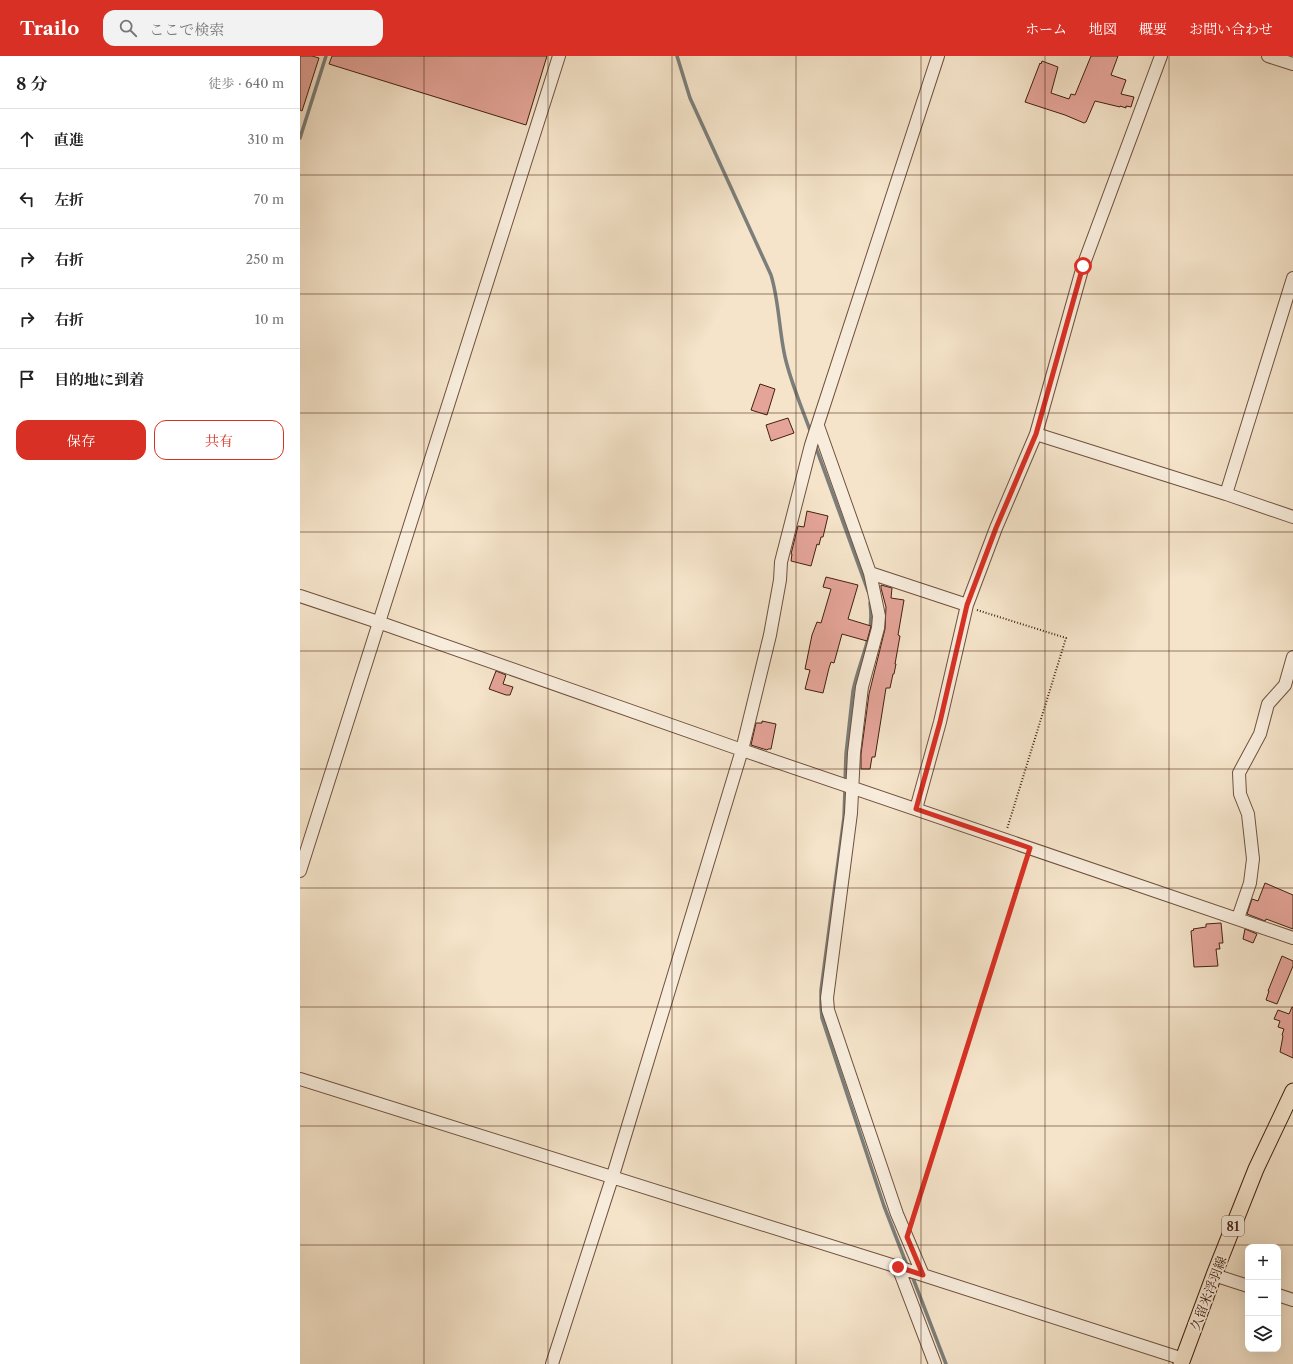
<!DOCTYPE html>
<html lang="ja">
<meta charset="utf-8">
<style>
:root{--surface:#fff;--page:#f2f2f2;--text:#222;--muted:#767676;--line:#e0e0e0;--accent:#d93025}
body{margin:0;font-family:"Libre Caslon Text","Noto Serif JP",serif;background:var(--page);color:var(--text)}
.controls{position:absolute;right:12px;bottom:12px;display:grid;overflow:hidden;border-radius:8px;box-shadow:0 4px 16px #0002}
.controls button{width:36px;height:36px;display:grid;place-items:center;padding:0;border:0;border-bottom:1px solid var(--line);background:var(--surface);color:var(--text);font:20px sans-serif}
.stop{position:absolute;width:12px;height:12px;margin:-9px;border:3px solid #d93025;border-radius:50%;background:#fff}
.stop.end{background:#d93025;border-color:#fff;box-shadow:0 1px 4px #0008}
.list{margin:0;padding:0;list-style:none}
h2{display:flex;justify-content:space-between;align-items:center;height:52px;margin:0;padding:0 16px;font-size:17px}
h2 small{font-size:13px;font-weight:400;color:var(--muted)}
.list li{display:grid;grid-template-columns:26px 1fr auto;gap:12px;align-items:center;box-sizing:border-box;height:60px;padding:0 16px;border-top:1px solid var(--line)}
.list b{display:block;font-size:15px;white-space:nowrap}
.list em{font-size:13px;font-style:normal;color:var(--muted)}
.actions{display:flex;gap:8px;padding:12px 16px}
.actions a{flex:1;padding:9px 0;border:1px solid var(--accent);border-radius:12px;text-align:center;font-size:14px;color:var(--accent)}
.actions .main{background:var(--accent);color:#fff}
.icon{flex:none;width:22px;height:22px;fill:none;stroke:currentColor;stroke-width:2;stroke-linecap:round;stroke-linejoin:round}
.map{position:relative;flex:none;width:993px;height:1308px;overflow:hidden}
header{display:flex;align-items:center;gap:24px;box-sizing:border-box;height:56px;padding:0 20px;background:var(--accent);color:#fff}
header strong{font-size:19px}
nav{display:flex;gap:22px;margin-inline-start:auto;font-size:14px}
.search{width:280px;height:36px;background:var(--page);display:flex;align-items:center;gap:10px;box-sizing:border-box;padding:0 14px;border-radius:12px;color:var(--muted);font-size:15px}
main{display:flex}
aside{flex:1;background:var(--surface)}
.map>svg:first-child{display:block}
</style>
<header>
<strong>Trailo</strong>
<div class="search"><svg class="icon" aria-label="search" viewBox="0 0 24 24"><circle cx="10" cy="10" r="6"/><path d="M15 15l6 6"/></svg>ここで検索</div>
<nav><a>ホーム</a><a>地図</a><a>概要</a><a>お問い合わせ</a></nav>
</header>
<main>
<aside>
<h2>8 分<small>徒歩 · 640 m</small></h2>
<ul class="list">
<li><svg class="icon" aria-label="ahead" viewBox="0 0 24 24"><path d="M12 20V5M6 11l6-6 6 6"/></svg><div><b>直進</b></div><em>310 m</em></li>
<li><svg class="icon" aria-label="left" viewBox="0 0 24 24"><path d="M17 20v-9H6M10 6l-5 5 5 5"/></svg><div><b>左折</b></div><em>70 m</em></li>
<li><svg class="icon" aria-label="right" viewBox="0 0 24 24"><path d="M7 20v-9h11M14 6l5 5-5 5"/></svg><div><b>右折</b></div><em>250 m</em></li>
<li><svg class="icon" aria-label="right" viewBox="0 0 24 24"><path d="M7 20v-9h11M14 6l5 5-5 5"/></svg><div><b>右折</b></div><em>10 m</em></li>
<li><svg class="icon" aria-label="arrive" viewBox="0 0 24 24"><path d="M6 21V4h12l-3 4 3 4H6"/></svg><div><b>目的地に到着</b></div></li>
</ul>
<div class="actions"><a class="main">保存</a><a>共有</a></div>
</aside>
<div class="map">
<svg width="993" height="1308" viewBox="0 0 993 1308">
<rect width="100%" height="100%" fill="#f5e4ca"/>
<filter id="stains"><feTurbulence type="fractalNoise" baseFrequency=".005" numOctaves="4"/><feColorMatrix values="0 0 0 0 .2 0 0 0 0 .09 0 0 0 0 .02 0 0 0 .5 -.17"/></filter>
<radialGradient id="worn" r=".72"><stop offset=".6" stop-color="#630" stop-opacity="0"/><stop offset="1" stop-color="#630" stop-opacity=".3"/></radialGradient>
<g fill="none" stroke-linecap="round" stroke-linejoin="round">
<path stroke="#7b7e7a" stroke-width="3.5" d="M377,0L390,42L471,219C479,245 479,274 485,301C491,327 502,352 511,377
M0,82L26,0
M515,389L568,535
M545,726L546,698L553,635C559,604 575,580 570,547
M545,732L544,761L521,934V951L522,962L584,1150L608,1212
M611,1217L646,1308"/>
</g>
<path fill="#e4a498" stroke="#432010" d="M0,0H12L19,2L2,55L0,54Z
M32,0H247L226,69L29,8Z
M791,0H818L811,19L826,24L821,38L834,41L831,51L826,50V52L820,50V51L795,45L786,66L784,67L765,59L725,46L740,7L741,8L742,5L758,11L751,37L769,43L771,38L775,39Z
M460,328L475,333L467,359L451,354Z
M488,362L494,377L471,385L466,369Z
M507,455L528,460L523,481H521L519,489L517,488L511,510L491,505L492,498H491L498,470L504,471Z
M526,521L558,529L548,563L571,570L567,585L542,578L534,607L531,606L529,612L523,637L505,633L510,614L505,613L512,579L517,566L521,567L531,533L523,531Z
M581,529L592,532L591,542L604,544L598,579L600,580L595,608H596L594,618H593L590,632H586L575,701H572L570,713H561V698L569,638L585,573L586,551L581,532Z
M196,615L206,619L203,628L213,631L210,639H206L189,633Z
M462,665L476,668L471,693H468L467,694L451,689L456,667H462Z
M965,827L993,839V873L966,863L965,865L947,858L952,843L958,845Z
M921,867L923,887H919L920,893H916L918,910L894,911L891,875L894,874L893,873L906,871V868Z
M945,873L957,878L953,887L943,883Z
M982,900L993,905V910L977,948L966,944L969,935H968Z
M992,951H993V1002L980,996L983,980L982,979L984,973L978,971L980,965L974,963L978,954L989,958Z"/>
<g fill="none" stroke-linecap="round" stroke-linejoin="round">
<g stroke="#70513e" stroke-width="14">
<path id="minor" d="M968,0L993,8
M518,370L570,517L667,549
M736,378L926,438L993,461
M926,438L993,222
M570,517L579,560L578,572L562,631L554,697L551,757L527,942L528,954L597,1158L623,1219
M0,540L78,566L442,694L993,882
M616,753L640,666L667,549L696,472L736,378L783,210L861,0
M0,815L259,0
M938,862L950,827L953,803L948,758L940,738L939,717L960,678L968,648L985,629L993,601
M0,1023L598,1211L635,1308
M598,1211L883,1303
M914,1219L948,1230
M978,1239L993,1244
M252,1308L314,1116L442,694L470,579L480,524L481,506L511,389L638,0"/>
</g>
<g stroke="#432010" stroke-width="17">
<path id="major" d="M881,1308L914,1219L956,1113L993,1035"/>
</g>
<path stroke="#432010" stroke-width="2" stroke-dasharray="1 2" stroke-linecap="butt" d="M677,554L766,582L707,773
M612,1163L727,803"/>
<use href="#minor" stroke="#f8eddd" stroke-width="12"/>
<use href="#major" stroke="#f5e4ca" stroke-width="15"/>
</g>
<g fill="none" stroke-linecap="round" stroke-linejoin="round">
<path stroke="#d93025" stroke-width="5" d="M598,1211L623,1219L607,1181L730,792L616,753L640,666L667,549L696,472L736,378L783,210"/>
</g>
<path fill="none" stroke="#432010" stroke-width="1" stroke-opacity="0.55" d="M124,0V1308M248,0V1308M372,0V1308M496,0V1308M621,0V1308M745,0V1308M869,0V1308M0,119H993M0,238H993M0,357H993M0,476H993M0,595H993M0,713H993M0,832H993M0,951H993M0,1070H993M0,1189H993"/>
<g text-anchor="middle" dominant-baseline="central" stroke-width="3.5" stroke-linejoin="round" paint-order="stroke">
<rect fill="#f8eddd" stroke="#795e4e" stroke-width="1" x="922" y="1160" width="22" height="20" rx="3"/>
<g font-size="12" font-weight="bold" fill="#432010">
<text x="933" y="1170">81</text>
</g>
<g font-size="13" fill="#432010" stroke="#f8eddd">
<text transform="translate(908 1237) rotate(-69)">久留米浮羽線</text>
</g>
</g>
<rect width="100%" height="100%" filter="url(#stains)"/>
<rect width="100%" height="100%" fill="url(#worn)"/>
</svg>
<div class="controls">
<button>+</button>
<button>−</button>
<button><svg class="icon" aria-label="layers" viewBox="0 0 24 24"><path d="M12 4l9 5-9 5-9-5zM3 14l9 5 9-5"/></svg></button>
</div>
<div class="stop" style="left:783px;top:210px"></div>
<div class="stop end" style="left:598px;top:1211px"></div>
</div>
</main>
